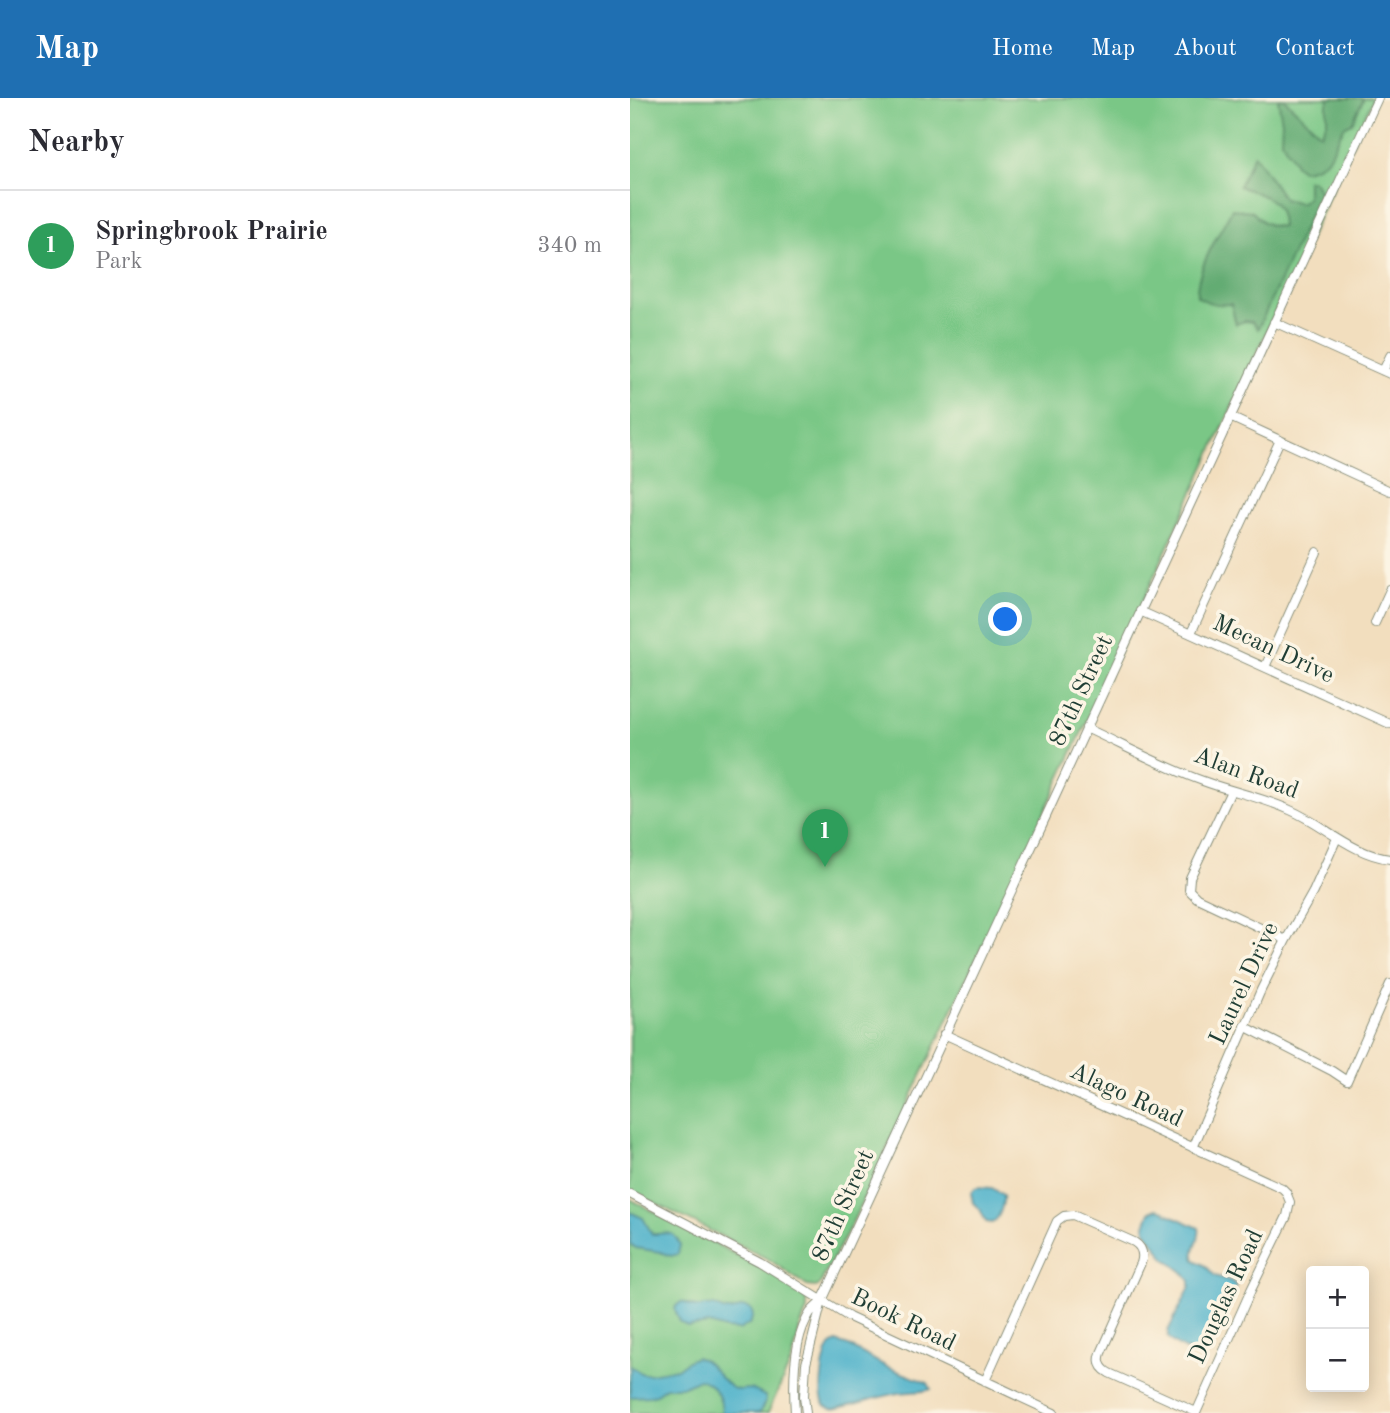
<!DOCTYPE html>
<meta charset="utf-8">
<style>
:root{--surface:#fff;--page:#f7f7f7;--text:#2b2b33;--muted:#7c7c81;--line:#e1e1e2;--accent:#1f6fb2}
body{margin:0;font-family:"Old Standard TT",serif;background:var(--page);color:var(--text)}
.controls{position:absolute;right:21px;bottom:21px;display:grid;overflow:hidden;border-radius:7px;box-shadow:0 4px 18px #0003}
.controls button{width:63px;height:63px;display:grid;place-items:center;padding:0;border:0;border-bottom:2px solid var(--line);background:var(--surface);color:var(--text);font:35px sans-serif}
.you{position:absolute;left:376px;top:522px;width:24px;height:24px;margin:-18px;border:5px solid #fff;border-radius:50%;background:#1a73e8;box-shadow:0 0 0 10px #1a73e833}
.badge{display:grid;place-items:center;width:46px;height:46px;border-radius:50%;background:var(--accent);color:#fff;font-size:23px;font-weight:700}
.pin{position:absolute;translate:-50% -58px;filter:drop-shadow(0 2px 4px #0008)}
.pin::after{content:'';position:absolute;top:37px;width:24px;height:21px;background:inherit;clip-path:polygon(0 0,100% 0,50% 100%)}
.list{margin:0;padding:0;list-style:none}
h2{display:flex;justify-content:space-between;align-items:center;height:91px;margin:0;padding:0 28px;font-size:30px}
h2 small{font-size:23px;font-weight:400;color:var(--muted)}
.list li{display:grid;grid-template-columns:46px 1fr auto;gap:21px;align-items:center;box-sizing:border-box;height:112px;padding:0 28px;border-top:2px solid var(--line)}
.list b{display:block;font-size:26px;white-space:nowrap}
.list p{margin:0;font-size:23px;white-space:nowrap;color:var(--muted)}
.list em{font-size:23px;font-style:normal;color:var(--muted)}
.map{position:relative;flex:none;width:760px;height:1315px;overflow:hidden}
header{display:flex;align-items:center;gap:42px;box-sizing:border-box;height:98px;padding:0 35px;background:var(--accent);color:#fff}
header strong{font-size:33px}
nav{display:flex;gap:38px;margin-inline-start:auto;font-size:24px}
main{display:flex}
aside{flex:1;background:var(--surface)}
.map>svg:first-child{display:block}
</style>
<header>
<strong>Map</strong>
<nav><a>Home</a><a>Map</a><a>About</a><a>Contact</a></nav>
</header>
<main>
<aside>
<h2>Nearby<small></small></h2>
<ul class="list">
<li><span class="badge" style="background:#2e9e5b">1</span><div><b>Springbrook Prairie</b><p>Park</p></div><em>340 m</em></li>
</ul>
</aside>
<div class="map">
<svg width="760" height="1315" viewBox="0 0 760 1315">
<rect width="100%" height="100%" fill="#fcf5e5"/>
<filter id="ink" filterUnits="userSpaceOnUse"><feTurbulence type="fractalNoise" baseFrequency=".0143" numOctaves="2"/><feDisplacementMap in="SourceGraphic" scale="14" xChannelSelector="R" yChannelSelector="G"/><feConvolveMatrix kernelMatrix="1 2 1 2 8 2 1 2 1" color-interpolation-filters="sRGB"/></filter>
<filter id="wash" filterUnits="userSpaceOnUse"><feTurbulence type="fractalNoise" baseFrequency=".00686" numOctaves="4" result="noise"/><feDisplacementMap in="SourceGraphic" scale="28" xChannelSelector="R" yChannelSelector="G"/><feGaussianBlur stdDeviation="1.57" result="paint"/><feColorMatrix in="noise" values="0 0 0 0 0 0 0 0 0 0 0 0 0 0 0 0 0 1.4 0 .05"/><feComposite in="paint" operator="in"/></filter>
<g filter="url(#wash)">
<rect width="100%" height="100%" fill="#f2debe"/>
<path fill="#7ac786" stroke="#4c825d" stroke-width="2" d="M0,0H743C573,377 398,751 222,1125L192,1182L189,1188L185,1189L177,1188L140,1162L0,1093Z
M0,1101L139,1174L170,1194L177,1203V1212L170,1229L163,1259L138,1315H0Z"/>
<path fill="#63ac73" stroke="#417454" stroke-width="2" d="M653,0L691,36L697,24V6L700,0H734L722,25L714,29C702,51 701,69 672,72L665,67L663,61L651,42L652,24L648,1Z
M624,56L654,101L670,105L677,100V82C686,82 687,88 690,95L628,231L622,224L615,223L606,226L601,206C587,207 579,206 567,198C565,173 590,134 602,111L622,113C631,124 638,128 652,129C651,98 634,99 609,88Z"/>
<path fill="#4bb1ca" stroke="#35777f" stroke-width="2" d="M348,1089L362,1090L373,1097C374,1106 370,1120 362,1125L356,1124L350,1111L343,1105L341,1095L345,1090Z
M527,1111L535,1113L536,1115L569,1130C572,1141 560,1150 565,1162L576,1168L585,1178L601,1183L606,1187L605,1194L577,1253L574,1257C562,1256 546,1249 538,1239V1233L560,1189V1183L553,1174L535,1160L516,1133L515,1127L520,1114Z
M0,1114L13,1120L22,1136C37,1137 42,1129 50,1147L48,1156L41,1158L30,1154L6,1150L0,1146Z
M51,1204C57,1205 61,1209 67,1209C73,1209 78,1206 84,1208C90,1210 93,1214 100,1213C110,1212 110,1206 121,1211L123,1218L120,1225L109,1232L95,1231L79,1226L58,1229L50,1224L45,1212L46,1208Z
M206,1244L219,1248L257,1269L298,1285L301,1291C293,1295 279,1293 269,1295C247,1299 226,1306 204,1311C200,1310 197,1310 194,1305C188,1296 193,1262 198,1252C200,1247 201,1247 206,1244Z
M66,1259C83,1264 87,1280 101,1289C108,1294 111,1291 118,1291C124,1291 130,1296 135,1298L136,1303L129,1315H92C92,1300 84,1285 69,1281L52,1289H36L26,1296L20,1298L0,1299V1268L13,1276H20L47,1271L59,1262Z"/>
</g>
<g filter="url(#ink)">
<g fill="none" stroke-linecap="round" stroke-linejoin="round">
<g stroke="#888e79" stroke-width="10">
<path id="minor" d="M644,224L760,276
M753,273L760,258
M600,319L760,393
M510,513L760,626
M745,525L760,492
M561,535L650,342
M635,569L687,454
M456,630C495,648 533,669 573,683C602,694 632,699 660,712C695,727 721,756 760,761
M601,693L560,780L559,792L567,800L656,842
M614,928L702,973L717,983L760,886
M314,936L652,1090L656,1094L660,1104L657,1118L621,1192L566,1315
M563,1050L631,892L656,842L683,794L707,740
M0,1096L130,1164L219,1219L424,1315
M355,1283L427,1123L434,1118L443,1117L504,1144C512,1149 514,1156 511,1165L471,1255C468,1263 470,1270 479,1275L566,1314
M165,1315C163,1285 163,1241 180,1215C183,1211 188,1207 192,1203
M176,1315L174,1298L176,1266L192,1203L748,0"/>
</g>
<use href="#minor" stroke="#fff" stroke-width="8"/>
</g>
</g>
<g text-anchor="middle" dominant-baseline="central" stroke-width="7" stroke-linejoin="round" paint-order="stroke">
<g font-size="24" fill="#1f3d34" stroke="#fcf5e5">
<text transform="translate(643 552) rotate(25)">Mecan Drive</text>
<text transform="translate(452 593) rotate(-65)">87th Street</text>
<text transform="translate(616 676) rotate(20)">Alan Road</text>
<text transform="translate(615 886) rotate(-65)">Laurel Drive</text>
<text transform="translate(496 998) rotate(25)">Alago Road</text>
<text transform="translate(214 1108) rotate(-66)">87th Street</text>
<text transform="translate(597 1199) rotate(-65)">Douglas Road</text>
<text transform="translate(273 1223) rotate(26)">Book Road</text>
</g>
</g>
</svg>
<div class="controls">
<button>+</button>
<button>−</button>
</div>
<div class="you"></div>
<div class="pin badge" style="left:195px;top:769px;background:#2e9e5b">1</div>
</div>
</main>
